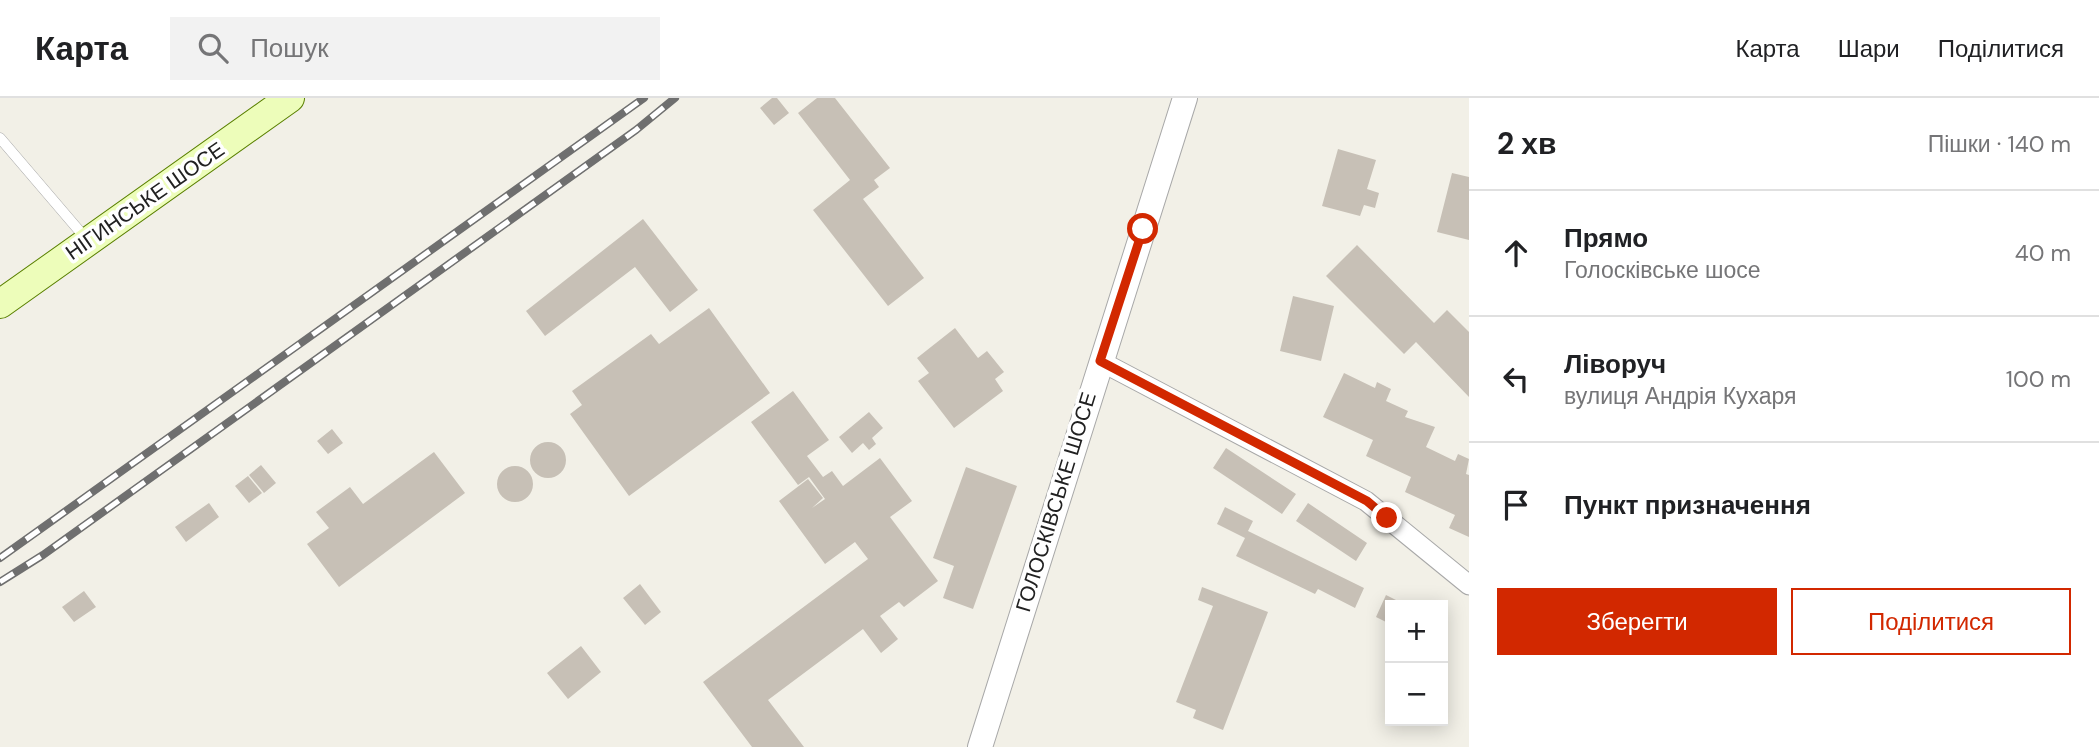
<!DOCTYPE html>
<html lang="uk">
<meta charset="utf-8">
<style>
:root{--surface:#fff;--page:#f2f2f2;--text:#202124;--muted:#757577;--line:#e0e0e0;--accent:#d22800}
body{margin:0;font-family:"DM Sans",sans-serif;background:var(--page);color:var(--text)}
.controls{position:absolute;right:21px;bottom:21px;display:grid;overflow:hidden;border-radius:0px;box-shadow:0 4px 18px #0003}
.controls button{width:63px;height:63px;display:grid;place-items:center;padding:0;border:0;border-bottom:2px solid var(--line);background:var(--surface);color:var(--text);font:35px sans-serif}
.stop{position:absolute;width:21px;height:21px;margin:-16px;border:5px solid #d22800;border-radius:50%;background:#fff}
.stop.end{background:#d22800;border-color:#fff;box-shadow:0 2px 7px #0008}
.list{margin:0;padding:0;list-style:none}
h2{display:flex;justify-content:space-between;align-items:center;height:91px;margin:0;padding:0 28px;font-size:30px}
h2 small{font-size:23px;font-weight:400;color:var(--muted)}
.list li{display:grid;grid-template-columns:46px 1fr auto;gap:21px;align-items:center;box-sizing:border-box;height:126px;padding:0 28px;border-top:2px solid var(--line)}
.list b{display:block;font-size:26px;white-space:nowrap}
.list p{margin:0;font-size:23px;white-space:nowrap;color:var(--muted)}
.list em{font-size:23px;font-style:normal;color:var(--muted)}
.actions{display:flex;gap:14px;padding:21px 28px}
.actions a{flex:1;padding:16px 0;border:2px solid var(--accent);border-radius:0px;text-align:center;font-size:24px;color:var(--accent)}
.actions .main{background:var(--accent);color:#fff}
.icon{flex:none;width:38px;height:38px;fill:none;stroke:currentColor;stroke-width:2;stroke-linecap:round;stroke-linejoin:round}
.map{position:relative;flex:none;width:1469px;height:649px;overflow:hidden}
header{display:flex;align-items:center;gap:42px;box-sizing:border-box;height:98px;padding:0 35px;background:var(--surface);border-bottom:2px solid var(--line)}
header strong{font-size:33px}
nav{display:flex;gap:38px;margin-inline-start:auto;font-size:24px}
.search{width:490px;height:63px;background:var(--page);display:flex;align-items:center;gap:18px;box-sizing:border-box;padding:0 24px;border-radius:0px;color:var(--muted);font-size:26px}
main{display:flex}
aside{flex:1;background:var(--surface)}
.map>svg:first-child{display:block}
</style>
<header>
<strong>Карта</strong>
<div class="search"><svg class="icon" aria-label="search" viewBox="0 0 24 24"><circle cx="10" cy="10" r="6"/><path d="M15 15l6 6"/></svg>Пошук</div>
<nav><a>Карта</a><a>Шари</a><a>Поділитися</a></nav>
</header>
<main>
<div class="map">
<svg width="1469" height="649" viewBox="0 0 1469 649">
<rect width="100%" height="100%" fill="#f2f0e7"/>
<path fill="#c7c0b6" d="M772,0H777L789,15L774,27L760,10Z
M817,0H835L890,70L874,82L879,89L863,101L924,180L888,208L813,112L850,82L798,15Z
M1338,51L1376,62L1367,91L1379,95L1375,110L1364,107L1360,118L1322,108Z
M1452,75L1469,79V142L1437,134Z
M643,121L698,192L670,214L635,169L545,238L526,213Z
M1357,147L1434,225L1447,212L1469,234V299L1416,244L1404,256L1326,178Z
M1293,198L1334,208L1321,263L1280,253Z
M709,210L770,295L629,398L570,316L582,307L572,293L651,236L659,246Z
M955,230L978,260L987,253L1004,274L995,281L1003,293L954,330L918,283L929,275L917,260Z
M1344,275L1375,290L1377,284L1391,291L1386,303L1408,313L1405,319L1435,329L1426,349L1455,363L1458,356L1469,361L1466,376L1469,377V439L1449,430L1455,417L1405,394L1411,379L1366,358L1373,342L1323,319Z
M793,293L829,342L807,358L823,379L832,373L843,388L880,360L912,403L890,419L938,483L904,509L899,504L880,518L898,541L881,555L863,531L768,602L804,649H752L703,584L868,461L855,444L825,466L779,403L808,381L823,400L812,410L825,401L809,379L798,387L751,324Z
M869,314L883,330L872,340L876,346L869,352L863,345L852,355L839,339Z
M332,331L343,345L328,356L317,343Z
M530 362a18 18 0 1 1 36 0a18 18 0 1 1-36 0Z
M1226,350L1296,396L1282,416L1213,370Z
M434,354L465,395L339,489L307,446L329,430L316,414L350,389L363,406Z
M261,367L276,385L264,395L249,377Z
M497 386a18 18 0 1 1 36 0a18 18 0 1 1-36 0Z
M966,369L1017,388L973,511L943,500L954,468L933,460Z
M248,378L262,395L249,405L235,388Z
M209,405L219,419L186,444L175,429Z
M1308,405L1367,445L1356,463L1296,423Z
M1225,409L1253,423L1248,433L1364,490L1355,510L1318,491L1315,496L1236,458L1245,440L1217,426Z
M640,486L661,514L645,527L623,500Z
M1202,489L1268,514L1223,632L1193,620L1196,612L1176,604L1213,508L1198,502Z
M84,493L96,509L74,524L62,509Z
M1386,497L1406,507H1390V526L1376,519Z
M581,548L601,574L568,601L547,575Z"/>
<g fill="none" stroke-linecap="round" stroke-linejoin="round">
<g stroke="#a8a8a8" stroke-width="11">
<path id="service" d="M0,40L88,143"/>
</g>
<g stroke="#a8a8a8" stroke-width="21">
<path id="minor" d="M1100,263L1366,403L1469,487"/>
</g>
<g stroke="#a8a8a8" stroke-width="26">
<path id="tertiary" d="M980,649L1185,0"/>
</g>
<g stroke="#5a8000" stroke-width="30">
<path id="secondary" d="M0,206L290,0"/>
</g>
<use href="#service" stroke="#fff" stroke-width="10"/>
<use href="#minor" stroke="#fff" stroke-width="19"/>
<use href="#tertiary" stroke="#fff" stroke-width="24"/>
<use href="#secondary" stroke="#edfdba" stroke-width="28"/>
<g stroke="#6f6f6f" stroke-width="8">
<path id="rail" d="M0,460L644,0
M0,484L43,457L636,32L675,0"/>
</g>
<use href="#rail" stroke="#fff" stroke-width="5" stroke-dasharray="16" stroke-linecap="butt"/>
</g>
<g fill="none" stroke-linecap="round" stroke-linejoin="round">
<path stroke="#d22800" stroke-width="9" d="M1143,131L1100,263L1367,403L1387,420"/>
</g>
<g text-anchor="middle" dominant-baseline="central" stroke-width="7" stroke-linejoin="round" paint-order="stroke">
<g font-size="21" fill="#212121" stroke="#fff">
<text transform="translate(145 103) rotate(-35)">НІГИНСЬКЕ ШОСЕ</text>
<text transform="translate(1056 404) rotate(-73)">ГОЛОСКІВСЬКЕ ШОСЕ</text>
</g>
</g>
</svg>
<div class="controls">
<button>+</button>
<button>−</button>
</div>
<div class="stop" style="left:1143px;top:131px"></div>
<div class="stop end" style="left:1387px;top:420px"></div>
</div>
<aside>
<h2>2 хв<small>Пішки · 140 m</small></h2>
<ul class="list">
<li><svg class="icon" aria-label="ahead" viewBox="0 0 24 24"><path d="M12 20V5M6 11l6-6 6 6"/></svg><div><b>Прямо</b><p>Голосківське шосе</p></div><em>40 m</em></li>
<li><svg class="icon" aria-label="left" viewBox="0 0 24 24"><path d="M17 20v-9H6M10 6l-5 5 5 5"/></svg><div><b>Ліворуч</b><p>вулиця Андрія Кухаря</p></div><em>100 m</em></li>
<li><svg class="icon" aria-label="arrive" viewBox="0 0 24 24"><path d="M6 21V4h12l-3 4 3 4H6"/></svg><div><b>Пункт призначення</b></div></li>
</ul>
<div class="actions"><a class="main">Зберегти</a><a>Поділитися</a></div>
</aside>
</main>
